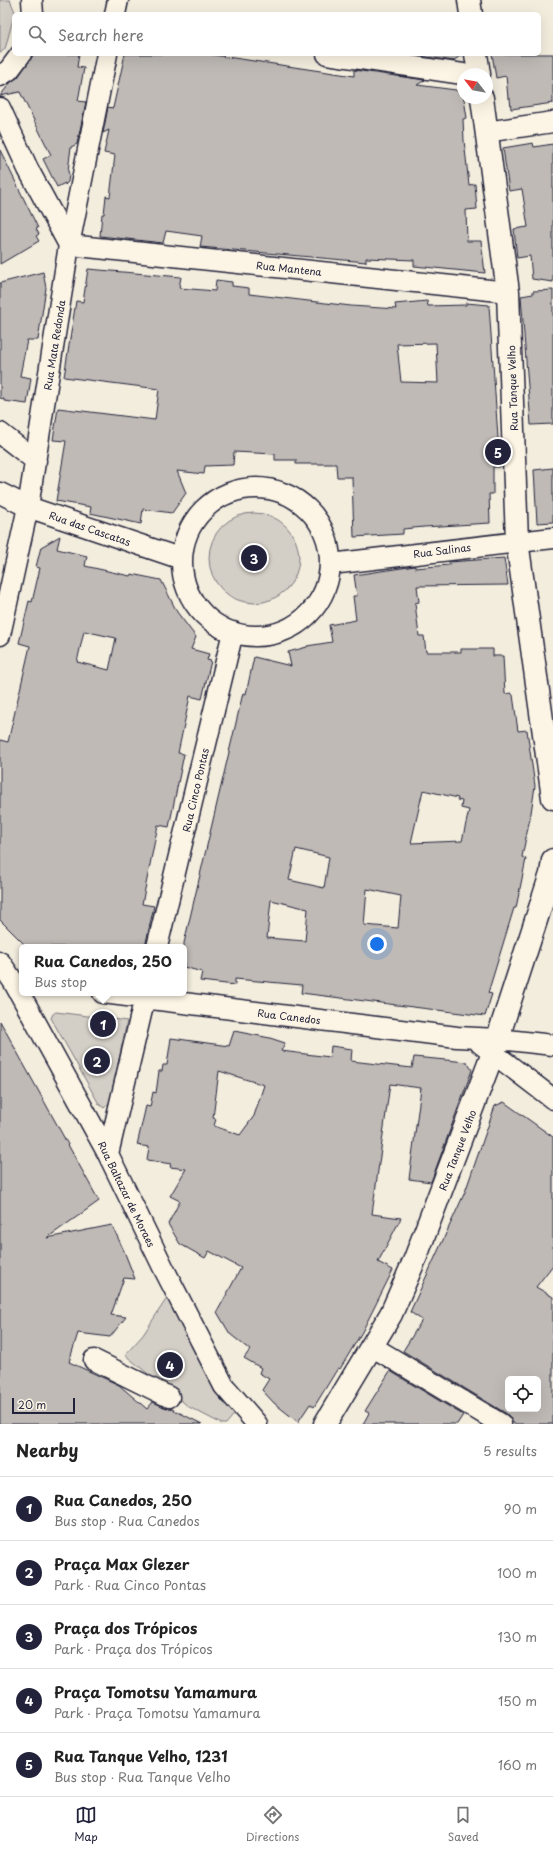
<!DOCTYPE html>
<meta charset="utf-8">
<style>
:root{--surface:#fff;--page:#f6f6f6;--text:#222;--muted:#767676;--line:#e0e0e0;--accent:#22223b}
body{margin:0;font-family:"Playpen Sans",sans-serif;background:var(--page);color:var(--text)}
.controls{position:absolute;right:12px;bottom:12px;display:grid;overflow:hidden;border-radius:6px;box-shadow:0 4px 16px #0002}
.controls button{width:36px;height:36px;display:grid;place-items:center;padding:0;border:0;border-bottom:1px solid var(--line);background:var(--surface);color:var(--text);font:20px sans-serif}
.compass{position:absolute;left:457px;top:68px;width:36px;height:36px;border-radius:50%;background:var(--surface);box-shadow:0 4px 16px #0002;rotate:301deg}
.scale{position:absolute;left:12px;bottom:10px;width:63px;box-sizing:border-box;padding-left:4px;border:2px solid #22223b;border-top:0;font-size:11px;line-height:14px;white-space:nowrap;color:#22223b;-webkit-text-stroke:3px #fcf5e5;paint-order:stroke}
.you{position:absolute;left:377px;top:944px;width:14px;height:14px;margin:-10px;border:3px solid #fff;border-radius:50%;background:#1a73e8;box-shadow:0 0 0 6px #1a73e833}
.badge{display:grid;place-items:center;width:26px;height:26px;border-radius:50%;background:var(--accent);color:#fff;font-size:13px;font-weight:700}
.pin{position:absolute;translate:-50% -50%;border:2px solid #fff;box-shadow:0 1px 4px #0006}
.popup{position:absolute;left:19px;top:944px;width:168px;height:52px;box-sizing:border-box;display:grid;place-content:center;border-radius:6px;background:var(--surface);filter:drop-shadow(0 1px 3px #0005);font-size:13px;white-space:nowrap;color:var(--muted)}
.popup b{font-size:15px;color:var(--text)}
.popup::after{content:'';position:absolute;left:50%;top:100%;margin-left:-8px;border:8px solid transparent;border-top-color:var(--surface)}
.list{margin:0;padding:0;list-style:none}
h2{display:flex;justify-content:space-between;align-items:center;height:52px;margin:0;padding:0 16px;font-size:17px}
h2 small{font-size:13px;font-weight:400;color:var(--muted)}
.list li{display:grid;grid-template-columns:26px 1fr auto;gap:12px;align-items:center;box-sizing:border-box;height:64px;padding:0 16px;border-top:1px solid var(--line)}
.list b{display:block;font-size:15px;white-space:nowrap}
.list p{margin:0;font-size:13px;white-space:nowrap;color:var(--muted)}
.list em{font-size:13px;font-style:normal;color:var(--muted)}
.icon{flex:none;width:22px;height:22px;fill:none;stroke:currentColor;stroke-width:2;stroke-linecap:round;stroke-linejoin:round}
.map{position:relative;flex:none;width:553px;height:1424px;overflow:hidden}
.search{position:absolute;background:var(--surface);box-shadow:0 4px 16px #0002;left:12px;right:12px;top:12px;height:44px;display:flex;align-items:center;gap:10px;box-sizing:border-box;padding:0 14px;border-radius:6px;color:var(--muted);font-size:15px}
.sheet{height:372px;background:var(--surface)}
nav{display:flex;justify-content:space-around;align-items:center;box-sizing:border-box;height:56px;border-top:1px solid var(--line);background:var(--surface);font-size:11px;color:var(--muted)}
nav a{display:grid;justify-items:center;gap:2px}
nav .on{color:var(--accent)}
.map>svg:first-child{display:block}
</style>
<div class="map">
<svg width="553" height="1424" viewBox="0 0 553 1424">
<rect width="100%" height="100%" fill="#f3edde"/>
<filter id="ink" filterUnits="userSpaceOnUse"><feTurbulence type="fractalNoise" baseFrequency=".025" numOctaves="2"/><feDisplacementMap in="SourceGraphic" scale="8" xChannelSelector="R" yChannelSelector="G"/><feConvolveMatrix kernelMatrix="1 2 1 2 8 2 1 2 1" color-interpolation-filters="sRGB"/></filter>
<g filter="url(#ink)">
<path fill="#d4cfc6" stroke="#7b7880" d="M0,0H10L15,12L5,49L0,53Z
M209 558a45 45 0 1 1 90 0a45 45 0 1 1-90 0Z
M56,1012L127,1021L110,1102L104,1108L99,1104L51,1018L53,1014Z
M167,1298L207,1376L236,1412L226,1424H222L189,1407L125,1355L143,1335Z"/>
<path fill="#bfbab6" stroke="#22223b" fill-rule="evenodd" d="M34,54H79L77,67L84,68L78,101L86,102L77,144L71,147L68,171L69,175L68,182L65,185V183L57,187L43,159L51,155L20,92L0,96L10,83L18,77Z
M125,54H207L354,76V70L425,80L417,85L456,90L464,99L467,118L463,119L464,140L469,185L475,184L477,209L466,210L467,241H481L485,273L414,266V260L366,258V262L200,247L202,236L166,231L163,243L100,236L102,214H104L106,196L110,197L115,155L104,153L109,130L103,133L108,107L113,108Z
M406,54H463L453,61Z
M492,54H553V103L511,109L510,98H508L506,76L496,78Z
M533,143L534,147L553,144V282L532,279L530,256L517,258L514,229L528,227L522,189L509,191L503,148Z
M0,150L38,228L36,229L39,234L36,236L39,241L0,264Z
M88,269L181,277L179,288L215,291L216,280L232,282V286L249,288V294L351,306L396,309L395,304L427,301L428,306L466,305V303L489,305L500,467H493V494H489L490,523L424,527L403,529V534L354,537L352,477H337L336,464H296V460H275V454L234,452L233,465L205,466L204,474L177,471L186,493L172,513L143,509L141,524L90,513L91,507L56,501L66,441L53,440L58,408L155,420L159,389L64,377L76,301L83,302ZM436,343L438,383L401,382L397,344Z
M43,272L46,288L38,340H27L20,376L31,378L27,404L4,401V399L0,398V283Z
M553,290V424L531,425L521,296L533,294V291Z
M553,468V522L537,523L534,470Z
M60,536L57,549L87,556L85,566L130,576L131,574L161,580L177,612L196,637L191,649L209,654L207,660L211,661L202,699L190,696L178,753L184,754L169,827L158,825L142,904L154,906L145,947H27L0,920V740L8,742L30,646L19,643L29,601L32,602L40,568L36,567L41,547ZM84,631L116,638L109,670L77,662Z
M504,558L508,585L417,586L419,602L415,603L419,636H424L426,652H461V649H493V656H503L505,694L511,693L513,695L518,731L527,730L535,786L531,813L522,857L526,859L516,908H514L488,993L492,994L485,1016L301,993L302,985L235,979V985L200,981L202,972L184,967V943L243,693L246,694L254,657L291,666L288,652L307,647V646L332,642L329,625L356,620L353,596H357L354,575L415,566V568L449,565V562ZM423,790L458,798L457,800L462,801L461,808L469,810L462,841L411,843ZM296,849L329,857L324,888L289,880ZM367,889L401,896L398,928L364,925ZM271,900L308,909L305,941L267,938Z
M0,1021L99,1201L47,1238L112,1225L124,1251L135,1279L124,1278L111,1315L126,1317L110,1337L78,1333L69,1362L119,1385L147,1409L153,1402L164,1407L170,1408L202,1424H0Z
M234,1031L270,1038L285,1043L281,1051L330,1057L331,1046L352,1049L351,1061L412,1068L414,1057L467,1062L472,1070L431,1182L409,1179L421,1088L390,1084L372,1214L401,1218L378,1262L393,1270L362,1332L340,1369L338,1368L314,1407L310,1404L298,1422L274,1403L262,1390L269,1379L259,1373L261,1368L244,1358L250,1350L230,1334L217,1312L241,1268L209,1251L205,1258L180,1244L168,1224L180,1201L170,1196L186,1169L170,1167L171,1164L147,1160L149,1147L137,1145L146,1106L150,1107L153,1092L156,1093L159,1071H162L163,1065H167L171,1038L229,1046ZM219,1071L264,1085L254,1116L240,1135L214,1126L216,1119L213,1118Z
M504,1102L553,1137V1265L536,1287L553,1297V1424H514L507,1414L403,1351L422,1320L410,1312L465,1192L495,1106ZM508,1379H538V1409H508Z
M390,1371L463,1415L457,1424H363L369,1413L365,1411Z"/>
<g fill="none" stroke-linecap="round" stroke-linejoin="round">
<g stroke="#22223b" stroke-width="23">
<path id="minor" d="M32,0L33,14
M115,14L118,0
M327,54L463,74
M0,76L9,70L21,54
M0,108L28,169L69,245L508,292
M486,132L553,122
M0,433L36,461
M182 562a74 74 0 1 1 148 0a74 74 0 1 1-148 0Z
M0,493L28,507L182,559
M331,564L553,538
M0,635L28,507L69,245L107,54
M157,947L233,632
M0,962L13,981L108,1154L164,1269L224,1386L257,1424
M103,993L457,1037L498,1039L553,1045
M480,1043L553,1099
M108,1154L146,993
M373,1347L501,1424
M94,1360L169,1397"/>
</g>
<g stroke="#22223b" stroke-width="25">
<path id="tertiary" d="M469,0L471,14
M476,54L479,74
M482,98L508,292L517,541L553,798
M325,1424L391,1314L415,1259L493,1053L551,874L553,860"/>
</g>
<use href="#minor" stroke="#fcf5e5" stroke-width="20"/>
<use href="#tertiary" stroke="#fcf5e5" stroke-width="22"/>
</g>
</g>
<g text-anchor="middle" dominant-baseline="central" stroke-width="3" stroke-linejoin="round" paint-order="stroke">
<g font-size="10" fill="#22223b" stroke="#fcf5e5">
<text transform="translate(289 268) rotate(6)">Rua Mantena</text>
<text transform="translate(54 345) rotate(-81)">Rua Mata Redonda</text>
<text transform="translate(512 388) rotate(-92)">Rua Tanque Velho</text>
<text transform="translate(90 528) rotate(19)">Rua das Cascatas</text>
<text transform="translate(442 550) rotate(-7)">Rua Salinas</text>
<text transform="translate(195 790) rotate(-77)">Rua Cinco Pontas</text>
<text transform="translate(289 1016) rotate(7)">Rua Canedos</text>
<text transform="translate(457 1150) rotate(-69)">Rua Tanque Velho</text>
<text transform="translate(127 1194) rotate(64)">Rua Baltazar de Moraes</text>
</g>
</g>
</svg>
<div class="controls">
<button><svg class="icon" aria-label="locate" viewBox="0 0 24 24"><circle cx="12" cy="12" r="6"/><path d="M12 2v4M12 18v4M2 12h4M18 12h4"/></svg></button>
</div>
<svg class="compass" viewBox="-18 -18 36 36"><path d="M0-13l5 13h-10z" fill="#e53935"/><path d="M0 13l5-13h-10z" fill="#767676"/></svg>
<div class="scale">20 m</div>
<div class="you"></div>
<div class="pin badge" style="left:103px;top:1024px">1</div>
<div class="popup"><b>Rua Canedos, 250</b>Bus stop</div>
<div class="pin badge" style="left:97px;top:1061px">2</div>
<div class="pin badge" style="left:254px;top:558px">3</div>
<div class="pin badge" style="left:170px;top:1365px">4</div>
<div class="pin badge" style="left:498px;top:452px">5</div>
<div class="search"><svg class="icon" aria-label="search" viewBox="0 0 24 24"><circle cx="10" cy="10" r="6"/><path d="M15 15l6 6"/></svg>Search here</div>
</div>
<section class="sheet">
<h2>Nearby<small>5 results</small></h2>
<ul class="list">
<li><span class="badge">1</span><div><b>Rua Canedos, 250</b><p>Bus stop · Rua Canedos</p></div><em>90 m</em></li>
<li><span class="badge">2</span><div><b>Praça Max Glezer</b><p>Park · Rua Cinco Pontas</p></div><em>100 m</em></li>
<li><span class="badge">3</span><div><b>Praça dos Trópicos</b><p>Park · Praça dos Trópicos</p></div><em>130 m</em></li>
<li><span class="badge">4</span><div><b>Praça Tomotsu Yamamura</b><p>Park · Praça Tomotsu Yamamura</p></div><em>150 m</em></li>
<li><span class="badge">5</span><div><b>Rua Tanque Velho, 1231</b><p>Bus stop · Rua Tanque Velho</p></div><em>160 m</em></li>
</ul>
</section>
<nav>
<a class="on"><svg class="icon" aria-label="map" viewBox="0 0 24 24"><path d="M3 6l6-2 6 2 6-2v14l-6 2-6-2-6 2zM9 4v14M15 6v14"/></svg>Map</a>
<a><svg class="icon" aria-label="directions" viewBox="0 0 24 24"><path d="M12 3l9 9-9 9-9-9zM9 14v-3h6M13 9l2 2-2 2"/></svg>Directions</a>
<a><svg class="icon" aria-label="saved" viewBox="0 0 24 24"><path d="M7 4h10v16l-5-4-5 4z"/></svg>Saved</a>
</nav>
